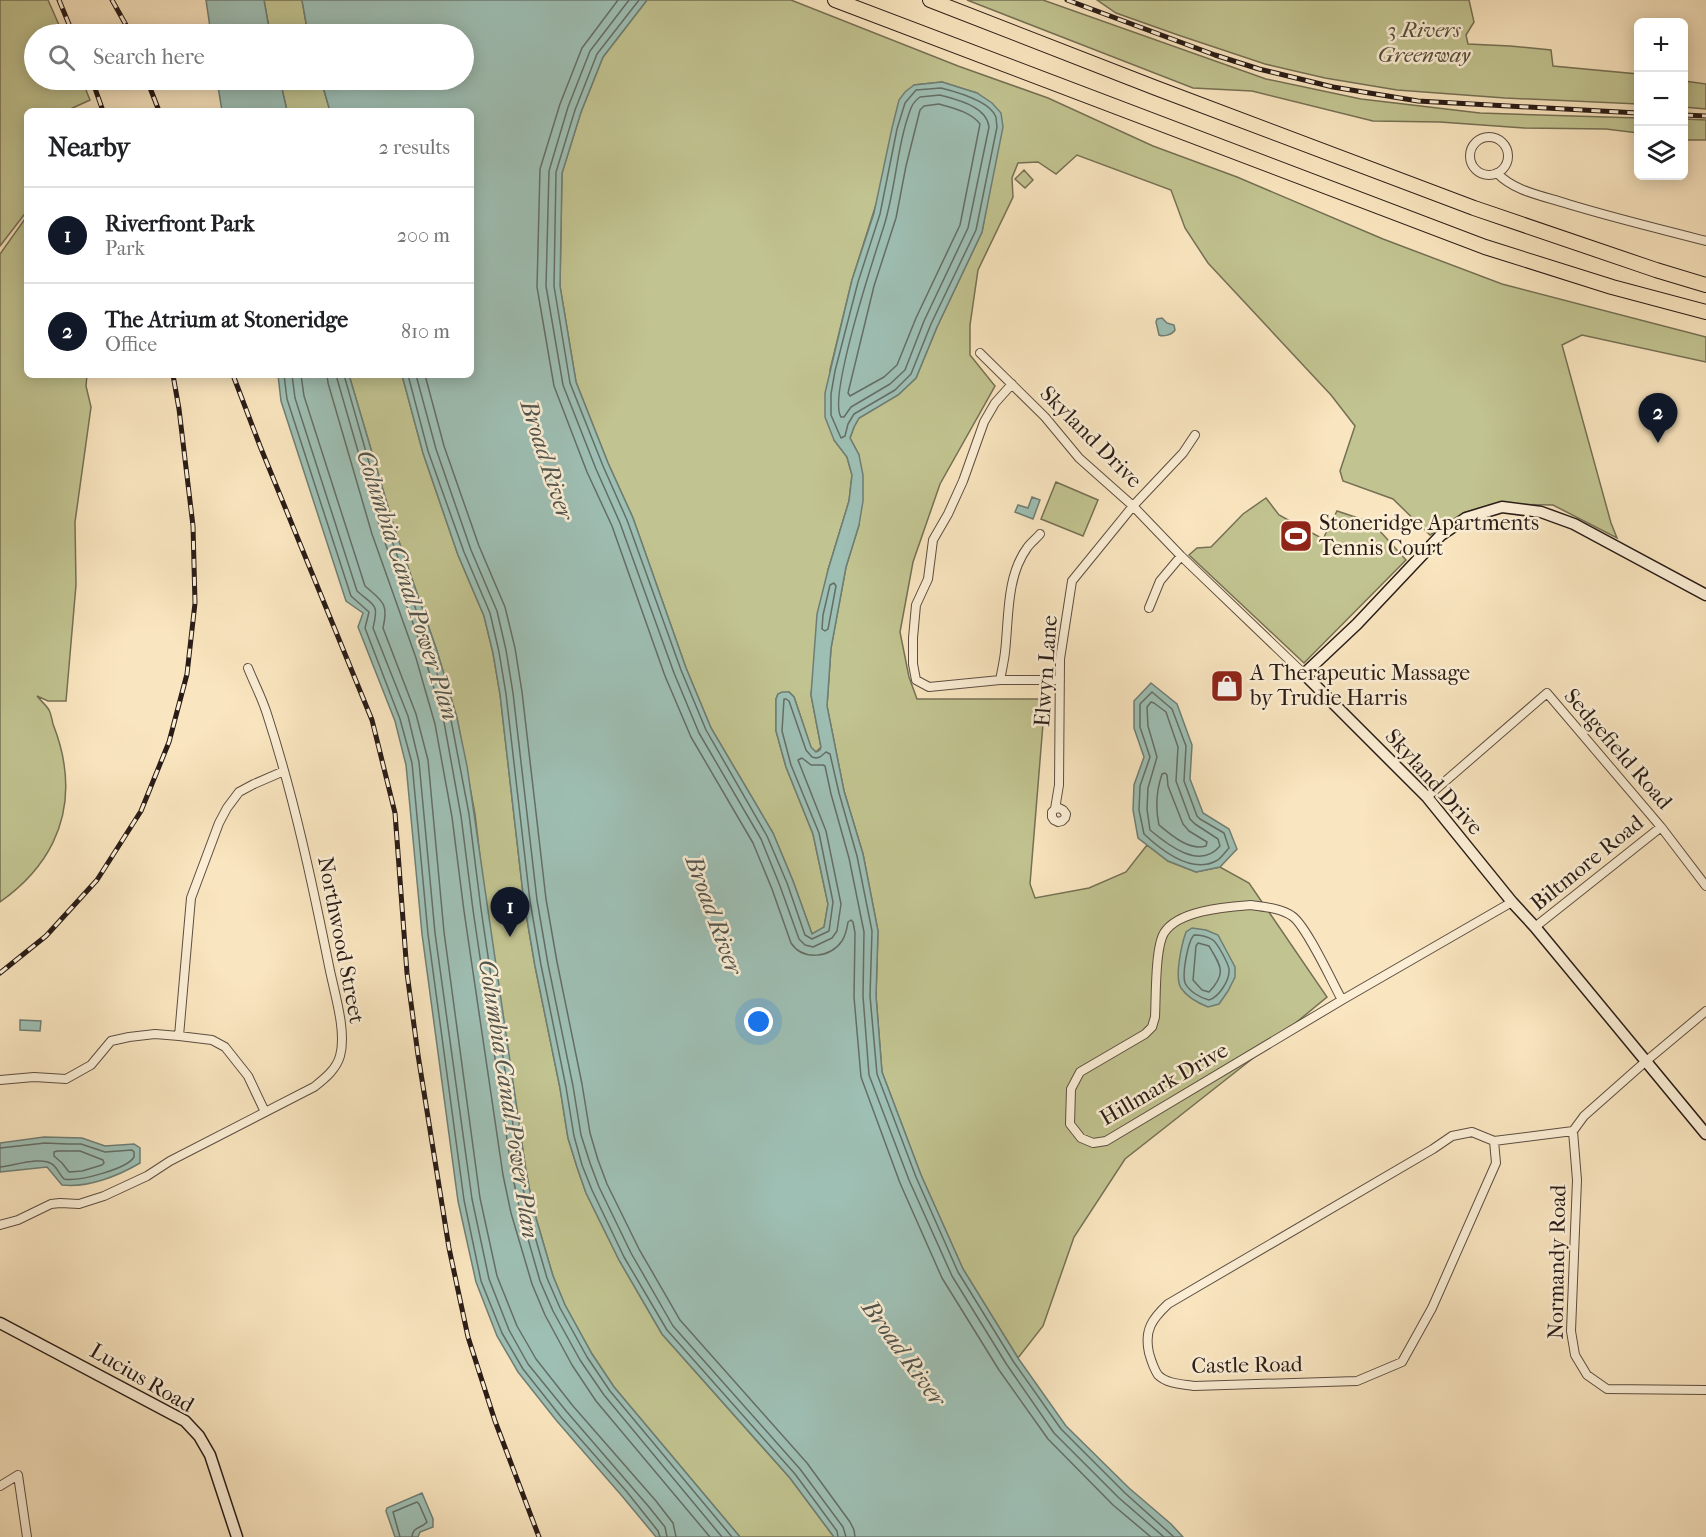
<!DOCTYPE html>
<meta charset="utf-8">
<style>
:root{--surface:#fff;--page:#f2f2f2;--text:#202124;--muted:#757577;--line:#e0e0e0;--accent:#111827}
body{margin:0;font-family:"IM FELL French Canon",serif;background:var(--page);color:var(--text)}
.controls{position:absolute;right:18px;top:18px;display:grid;overflow:hidden;border-radius:9px;box-shadow:0 3px 15px #0003}
.controls button{width:54px;height:54px;display:grid;place-items:center;padding:0;border:0;border-bottom:2px solid var(--line);background:var(--surface);color:var(--text);font:30px sans-serif}
.you{position:absolute;left:759px;top:1022px;width:21px;height:21px;margin:-15px;border:4px solid #fff;border-radius:50%;background:#1a73e8;box-shadow:0 0 0 9px #1a73e833}
.badge{display:grid;place-items:center;width:39px;height:39px;border-radius:50%;background:var(--accent);color:#fff;font-size:20px;font-weight:700}
.pin{position:absolute;translate:-50% -50px;filter:drop-shadow(0 2px 3px #0008)}
.pin::after{content:'';position:absolute;top:32px;width:21px;height:18px;background:inherit;clip-path:polygon(0 0,100% 0,50% 100%)}
.list{margin:0;padding:0;list-style:none}
h2{display:flex;justify-content:space-between;align-items:center;height:78px;margin:0;padding:0 24px;font-size:26px}
h2 small{font-size:20px;font-weight:400;color:var(--muted)}
.list li{display:grid;grid-template-columns:39px 1fr auto;gap:18px;align-items:center;box-sizing:border-box;height:96px;padding:0 24px;border-top:2px solid var(--line)}
.list b{display:block;font-size:22px;white-space:nowrap}
.list p{margin:0;font-size:20px;white-space:nowrap;color:var(--muted)}
.list em{font-size:20px;font-style:normal;color:var(--muted)}
.icon{flex:none;width:33px;height:33px;fill:none;stroke:currentColor;stroke-width:2;stroke-linecap:round;stroke-linejoin:round}
.map{position:relative;flex:none;width:1706px;height:1537px;overflow:hidden}
.search{position:absolute;background:var(--surface);box-shadow:0 3px 15px #0003;left:24px;top:24px;width:450px;height:66px;display:flex;align-items:center;gap:15px;box-sizing:border-box;padding:0 21px;border-radius:33px;color:var(--muted);font-size:22px}
.panel{position:absolute;background:var(--surface);box-shadow:0 3px 15px #0003;left:24px;top:108px;width:450px;height:270px;border-radius:9px}
.map>svg:first-child{display:block}
</style>
<div class="map">
<svg width="1706" height="1537" viewBox="0 0 1706 1537">
<rect width="100%" height="100%" fill="#f9e5bf"/>
<filter id="stains"><feTurbulence type="fractalNoise" baseFrequency=".00333" numOctaves="4"/><feColorMatrix values="0 0 0 0 .2 0 0 0 0 .09 0 0 0 0 .02 0 0 0 .5 -.17"/></filter>
<radialGradient id="worn" r=".72"><stop offset=".6" stop-color="#630" stop-opacity="0"/><stop offset="1" stop-color="#630" stop-opacity=".3"/></radialGradient>
<path fill="#c1c390" stroke="#757054" stroke-width="1.5" d="M0,0H48L63,34H34V80H82L90,100L66,111H27V211L0,246Z
M264,0H302L308,34H270Z
M647,0H791L958,66L1048,98L1153,146L1237,177L1383,239L1502,284L1706,337V362L1582,335L1562,345L1611,523L1617,538L1553,505L1493,504L1463,513L1430,535L1393,499L1343,481L1340,471L1355,426L1331,395L1208,263L1185,228L1171,190L1077,155L1056,174L1038,162L1018,163L1012,178L1013,197L978,270L970,325V355L995,386L940,484L913,562L900,632L909,677L917,699H1045L1030,884L1035,898L1089,888L1126,872L1147,845L1168,861L1196,872L1220,867L1249,883L1327,997L1252,1059L1125,1159L1074,1237L1043,1326L1018,1358L963,1269L921,1175L882,1072L876,996L878,931L863,854L844,791L827,706L831,648L846,567L859,525V455L850,438L854,427L859,418L898,395L916,378L937,327L982,232L990,188L977,93L942,82L914,85L852,280L830,370L834,440L847,457L852,475L849,501L828,570L814,669L811,695L821,747L816,752L811,748L794,697L789,692L778,694L776,699V731L786,767L813,834L828,904L824,928L812,934L793,881L773,833L711,728L686,668L633,518L608,463L576,382L560,286L562,173L581,112L603,57Z
M967,0H1043L1266,79L1361,99L1480,113L1638,118V133L1606,129L1524,128L1440,122L1373,121L1252,91L1193,88Z
M1097,0H1469L1474,22L1466,35L1468,44L1510,46L1551,50L1553,66L1638,74V104L1505,98L1397,90L1325,78L1265,64L1178,35L1116,13Z
M280,80H321L330,111H287Z
M1684,81L1706,84V109L1684,107Z
M1684,119L1706,120V140H1684Z
M1024,170L1033,180L1025,188L1015,179Z
M27,216V375H87L86,386L91,407L75,522L76,585L66,701H48L37,696C41,701 46,705 49,710C51,714 52,719 53,724C58,737 62,749 64,764C73,822 47,869 0,902V254Z
M349,375H402L423,453L458,555L484,616L493,653L500,694L524,902L535,966L560,1088L568,1138L577,1167L586,1193L619,1260L662,1334L790,1478L834,1537H740L614,1387L592,1354L565,1305L553,1276L533,1208L526,1171L486,908L475,814L457,718L437,651L394,527Z
M1056,482L1098,500L1083,536L1041,519Z
M1266,498L1279,515L1323,539L1337,511L1361,519L1379,530L1406,560L1304,663L1189,555L1197,548L1211,547L1243,514Z"/>
<path fill="#9ebfb4" stroke="#6f7e75" stroke-width="1.5" d="M206,0H264L270,34H211Z
M302,0H647L603,57L581,112L562,173L560,286L576,382L608,463L633,518L686,668L711,728L773,833L793,881L812,934L824,927L828,904L813,834L786,767L776,731V699L778,694L782,692H789L794,697L811,747L816,752L820,750L821,747L811,695L817,614L828,570L849,501L852,475L847,457L834,440L825,417V393L852,280L874,213L892,128L899,100L905,92L914,85L942,82L977,93L992,103L1001,113L1003,127L982,232L937,327L916,378L898,395L859,418L854,427L850,438L859,455L863,475V501L859,525L846,567L831,648L827,706L844,791L863,854L878,931L876,996L882,1072L921,1175L963,1269L1018,1358L1066,1426L1129,1488L1171,1524L1183,1537H834L790,1478L662,1334L619,1260L586,1193L577,1167L568,1138L560,1088L535,966L524,902L500,694L493,653L484,616L458,555L423,453L402,375H471V111H330L321,80H464V34H308Z
M217,80H280L287,111H222Z
M1162,318L1167,323L1174,325L1175,330C1172,335 1163,337 1159,335L1156,322L1157,319Z
M278,375H349L394,527L437,651L457,718L467,766L526,1171L533,1208L553,1276L565,1305L592,1354L614,1387L740,1537H656L622,1496L556,1420L518,1372L497,1336L476,1282L458,1201L422,934L406,765L395,721L358,627L363,613L346,601L281,401Z
M1032,497L1040,500L1033,519L1015,512L1018,505L1028,508Z
M1151,683L1177,704L1192,745L1190,779L1203,813L1229,829L1237,849L1220,867L1196,872L1168,861L1138,838L1133,810L1134,785L1144,757L1134,728V701Z
M1192,928L1206,930L1218,935L1235,967V977L1228,991L1219,1004L1208,1007C1198,1003 1187,997 1181,988C1174,977 1182,943 1186,932Z
M20,1020L41,1021L40,1031L20,1030Z
M44,1137L82,1138L105,1146L134,1144L140,1148V1163C118,1176 88,1188 62,1185L47,1167L0,1172V1143Z
M422,1493L433,1519V1527L420,1532L418,1537H395L386,1511L387,1508Z"/>
<g fill="none" stroke-linecap="round" stroke-linejoin="round">
<path stroke="#646e66" stroke-width="1.5" d="M618,0L582,48L560,104L540,169L537,287L554,386L587,472L612,526L665,676L691,737L753,843L772,889L791,943C803,961 830,958 842,941C846,935 847,928 848,922L851,920L853,922L855,933L854,997L861,1077L900,1183L942,1278L999,1370L1048,1439L1113,1505L1151,1537
M629,0L590,51L568,107L549,171L546,286L563,385L596,469L620,523L674,673L699,733L761,839L780,886L799,939L805,945L813,947L832,938L837,931L841,904L826,831L798,760L802,758L811,765H823L825,766L831,794L849,858L864,932L863,996L869,1075L909,1180L952,1276L1007,1365L1054,1433L1119,1498L1164,1537
M639,0L597,54L575,110L556,172L554,286L570,383L603,466L627,520L681,670L706,730L767,836L787,883L805,935L812,939L829,931L833,902L819,833L791,765L782,731L784,699H786L789,701L806,750L812,757L816,758L820,757L826,752L830,754L839,793L857,856L872,931L870,996L877,1074L916,1177L958,1272L1013,1361L1061,1429L1125,1493L1174,1537
M941,88C957,92 990,101 996,117C996,118 997,127 997,127L976,230L931,324L911,374L895,390L854,414L848,424L845,436L841,438L831,415V394L835,371L858,282L880,214L897,129L905,103L916,90Z
M940,95C957,100 987,106 989,127L968,228L924,321L905,370L890,384L851,407L844,417H841C828,398 873,260 882,232C896,192 896,147 911,108C913,103 916,100 920,97Z
M939,104C953,108 971,112 980,124L960,225L916,318L897,365L884,377L850,396L848,393L874,286L896,218L906,166L920,110L924,106Z
M284,375L287,399L351,596L369,612L365,628L400,719L412,763L428,934L464,1200L481,1281L502,1333L523,1369L561,1417L627,1492L658,1531L660,1537
M292,375L295,398L357,591C375,607 379,603 373,628L408,716L419,762L435,933L472,1199L489,1279L509,1330L528,1364L567,1412L649,1507L665,1527L667,1537
M301,375L304,396L365,586C382,601 389,603 383,628L416,714L428,760L444,932L480,1198L497,1276L517,1326L536,1359L573,1406L656,1501L673,1523L676,1537
M327,375L328,383L372,534L416,658L435,724L452,817L464,911L503,1175L511,1213L532,1284L545,1315L572,1365L596,1401L710,1537
M336,375L381,531L424,655L444,722L461,816L473,910L512,1173L520,1211L540,1281L553,1311L580,1360L604,1395L722,1537
M344,375L388,529L431,653L451,720L469,814L481,909L520,1172L527,1209L547,1278L560,1308L587,1357L610,1391L732,1537
M408,375L428,451L464,552L490,613L499,652L506,694L530,901L541,965L566,1087L574,1136L582,1165L592,1190L624,1257L667,1330L795,1474L837,1531L838,1537
M416,375L436,449L471,550L497,611L506,650L513,693L537,900L548,964L573,1086L581,1135L590,1163L599,1187L631,1253L673,1326L800,1469L843,1527L846,1537
M425,375L444,446L479,546L505,607L515,648L522,692L546,899L557,962L582,1084L590,1133L598,1160L607,1184L639,1249L680,1320L807,1463L850,1522L854,1530L855,1537
M834,583L836,586L828,629L825,631L822,629L823,615L830,585Z
M1152,692L1172,709L1186,746L1184,781L1197,816L1200,819L1224,833L1229,848C1225,852 1221,859 1216,861C1191,874 1161,850 1144,834L1139,810L1140,786L1150,757L1140,727V704Z
M1151,702L1154,703L1166,712L1178,747L1176,781L1190,819L1195,824L1218,839L1220,846C1200,870 1169,846 1150,830L1147,809L1148,788L1157,757L1148,726L1147,707Z
M1165,773L1167,775L1168,786L1183,824L1189,831L1207,842L1206,846C1189,851 1171,835 1159,825C1155,807 1156,792 1162,774Z
M1194,935C1200,935 1207,936 1213,940C1218,944 1228,963 1229,969C1230,980 1219,997 1209,1000C1200,998 1189,991 1185,983C1182,973 1188,941 1194,935Z
M1198,943L1209,946C1221,966 1227,973 1209,992L1202,990L1193,980L1196,946Z
M0,1148L45,1143L67,1144H81L105,1152L132,1150L134,1152V1157C127,1169 78,1182 64,1179C59,1174 57,1167 52,1164C41,1156 13,1166 0,1167
M57,1151H80L103,1160L104,1163L102,1165L82,1171L69,1172L62,1163L54,1156V1152Z
M400,1537L393,1512L417,1502L419,1504L427,1522C422,1528 412,1527 412,1537"/>
<g stroke="#5d4e41" stroke-width="10">
<path id="street" d="M1470 156a19 19 0 1 1 38 0a19 19 0 1 1-38 0Z
M1497,173C1515,192 1544,196 1568,204C1614,218 1660,229 1706,241
M980,353L1045,417L1079,458L1133,506L1181,556L1304,674
M1012,384L995,403L984,422L963,481L948,514L933,540L928,579L916,605L913,638V664L916,680L929,687L1000,680C1002,670 1004,661 1005,652C1009,618 1006,577 1027,548C1030,543 1036,539 1040,534
M1149,608L1160,581L1181,556
M1000,680H1060
M1427,797L1547,693L1661,827L1706,886
M1055,809L1059,808L1063,810L1066,814L1065,818L1062,821L1058,822L1054,820L1052,817V812L1055,809L1059,785L1060,659L1072,581L1133,506L1183,453L1195,435
M1251,905C1264,907 1281,908 1292,916C1306,925 1332,982 1342,1000L1106,1141L1093,1143L1081,1138L1070,1124L1071,1089L1080,1072L1145,1034L1152,1027L1155,1017C1156,998 1155,948 1164,933C1178,910 1226,907 1251,905Z
M1535,927L1661,827
M1342,1000L1512,902
M179,1036L191,898L219,823L227,808L239,792L254,784L284,771
M0,1080L34,1077L66,1079L91,1065L111,1041L129,1037L155,1034L179,1036L212,1040L225,1047L248,1076L265,1112
M1573,1131L1577,1180L1571,1331L1575,1355L1587,1375L1607,1389L1706,1390
M1494,1141L1496,1163L1432,1308L1402,1362L1357,1381L1194,1386C1182,1384 1167,1384 1158,1375C1154,1369 1151,1360 1149,1353C1144,1330 1152,1319 1168,1304L1433,1149L1452,1136L1472,1132L1494,1141L1573,1131L1584,1116L1645,1062L1706,1011
M0,1225L18,1220L51,1204L60,1203L79,1204L104,1196L147,1176L170,1161L314,1087C324,1079 336,1070 340,1056C347,1031 334,992 329,966C312,882 294,797 267,714C262,698 254,683 248,668
M0,1486L18,1475L27,1537"/>
</g>
<g stroke="#291c17" stroke-width="13">
<path id="secondary" d="M1706,595L1574,524L1541,512L1502,507L1466,518L1441,535L1357,624L1304,674L1427,797L1512,902L1535,927L1706,1134
M0,1323L185,1421L199,1436L210,1455L237,1537"/>
</g>
<g stroke="#291c17" stroke-width="16">
<path id="highway" d="M835,0L1485,247L1612,287L1706,312
M930,0L1156,88L1474,208L1656,270L1706,285"/>
</g>
<use href="#street" stroke="#fbeed5" stroke-width="8"/>
<use href="#secondary" stroke="#fbeed5" stroke-width="10"/>
<use href="#highway" stroke="#f9e5bf" stroke-width="14"/>
<g stroke="#291c17" stroke-width="5">
<path id="rail" d="M59,0L73,34
M112,0L131,34
M1067,0L1215,55L1259,69L1333,87L1418,101L1638,113
M92,80L103,111
M147,80L159,111
M1684,115L1706,116
M233,375L260,446L372,720L395,813L407,973L418,1055L449,1248L468,1337L495,1421L539,1537
M0,973L46,936L97,880L141,811L169,742L187,674L195,603L193,526L179,409L173,375"/>
</g>
<use href="#rail" stroke="#fbeed5" stroke-width="3" stroke-dasharray="9" stroke-linecap="butt"/>
</g>
<defs>
<g id="stadium-square" transform="scale(1.725)"><rect x="-9" y="-9" width="18" height="18" rx="4" fill="#8f2418" stroke="#fbeed5"/><path d="M0-5a6.5 5 0 1 0 0 10a6.5 5 0 1 0 0-10ZM-3.5-1.8h7v3.6h-7Z" fill="#fff"/></g>
<g id="shop-square" transform="scale(1.725)"><rect x="-9" y="-9" width="18" height="18" rx="4" fill="#8f2418" stroke="#fbeed5"/><path d="M-5-2.5h2.3a2.7 3.5 0 0 1 5.4 0H5L5.5 6h-11ZM-1.5-2.5h3a1.5 2.3 0 0 0-3 0Z" fill="#fff"/></g>
</defs>
<g fill-rule="evenodd">
<use href="#stadium-square" x="1296" y="536"/>
<use href="#shop-square" x="1227" y="686"/>
</g>
<g text-anchor="middle" dominant-baseline="central" stroke-width="5" stroke-linejoin="round" paint-order="stroke">
<g font-size="22" font-style="italic" fill="#574e3b" stroke="#fbeed5">
<text x="1424" y="30">3 Rivers<tspan x="1424" dy="25">Greenway</tspan></text>
</g>
<g font-size="22" fill="#291c17" stroke="#fbeed5">
<text transform="translate(1091 437) rotate(45)">Skyland Drive</text>
<text transform="translate(1046 671) rotate(-86)">Elwyn Lane</text>
<text transform="translate(1618 749) rotate(49)">Sedgefield Road</text>
<text transform="translate(1434 782) rotate(48)">Skyland Drive</text>
<text transform="translate(1587 863) rotate(-39)">Biltmore Road</text>
<text transform="translate(341 940) rotate(79)">Northwood Street</text>
<text transform="translate(1164 1084) rotate(-30)">Hillmark Drive</text>
<text transform="translate(1557 1262) rotate(-89)">Normandy Road</text>
<text transform="translate(1247 1365) rotate(-1)">Castle Road</text>
<text transform="translate(142 1378) rotate(30)">Lucius Road</text>
</g>
<g font-size="22" fill="#291c17" stroke="#fbeed5" text-anchor="start">
<text x="1319" y="523">Stoneridge Apartments<tspan x="1319" dy="25">Tennis Court</tspan></text>
<text x="1250" y="673">A Therapeutic Massage<tspan x="1250" dy="25">by Trudie Harris</tspan></text>
</g>
<g font-size="24" font-style="italic" fill="#52554e" stroke="#fbeed5">
<text transform="translate(547 460) rotate(72)">Broad River</text>
<text transform="translate(408 585) rotate(72)">Columbia Canal Power Plan</text>
<text transform="translate(714 915) rotate(70)">Broad River</text>
<text transform="translate(509 1099) rotate(81)">Columbia Canal Power Plan</text>
<text transform="translate(904 1353) rotate(54)">Broad River</text>
</g>
</g>
<rect width="100%" height="100%" filter="url(#stains)"/>
<rect width="100%" height="100%" fill="url(#worn)"/>
</svg>
<div class="controls">
<button>+</button>
<button>−</button>
<button><svg class="icon" aria-label="layers" viewBox="0 0 24 24"><path d="M12 4l9 5-9 5-9-5zM3 14l9 5 9-5"/></svg></button>
</div>
<div class="you"></div>
<div class="pin badge" style="left:510px;top:937px">1</div>
<div class="pin badge" style="left:1658px;top:443px">2</div>
<div class="search"><svg class="icon" aria-label="search" viewBox="0 0 24 24"><circle cx="10" cy="10" r="6"/><path d="M15 15l6 6"/></svg>Search here</div>
<section class="panel">
<h2>Nearby<small>2 results</small></h2>
<ul class="list">
<li><span class="badge">1</span><div><b>Riverfront Park</b><p>Park</p></div><em>200 m</em></li>
<li><span class="badge">2</span><div><b>The Atrium at Stoneridge</b><p>Office</p></div><em>810 m</em></li>
</ul>
</section>
</div>
